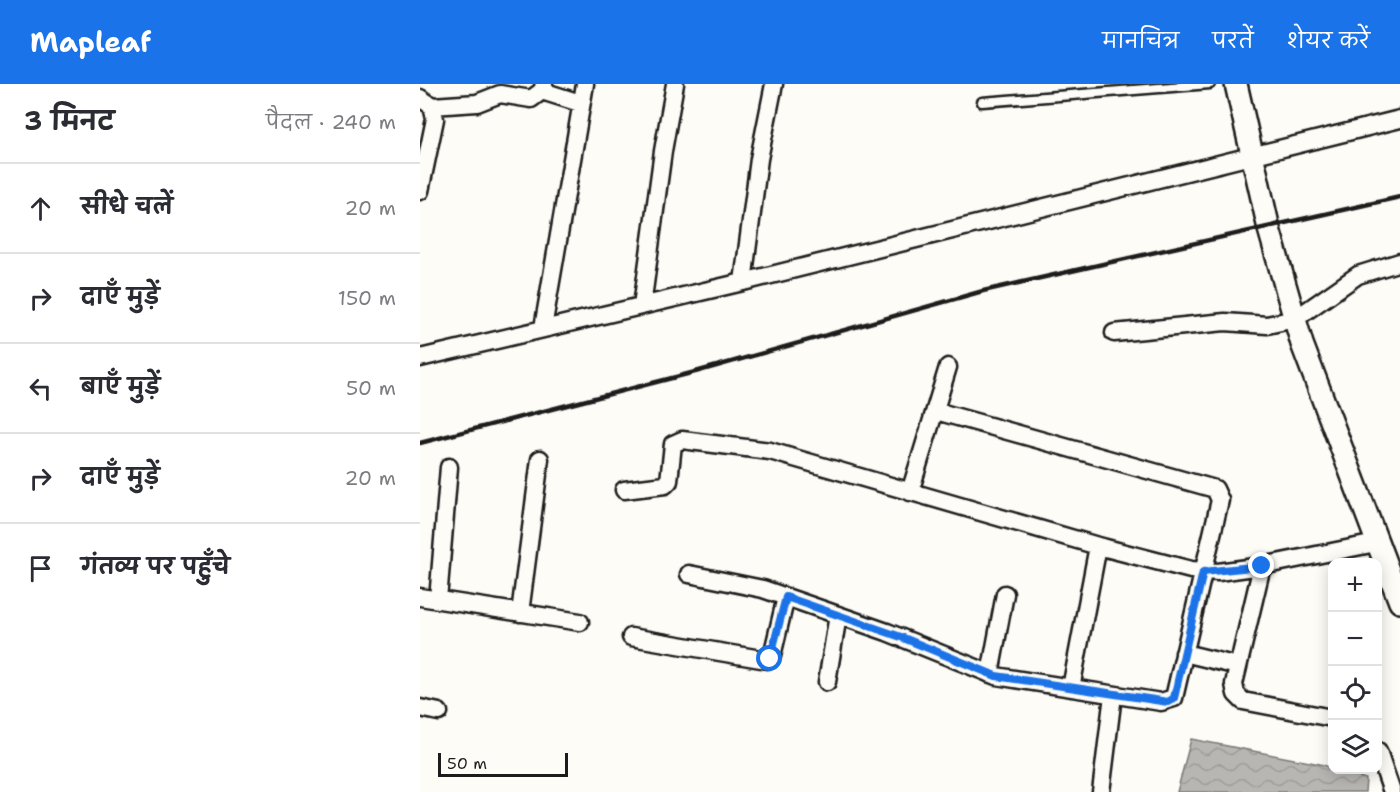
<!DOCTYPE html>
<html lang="hi">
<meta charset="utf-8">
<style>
:root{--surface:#fff;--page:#f2f2f3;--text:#2b2b33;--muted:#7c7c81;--line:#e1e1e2;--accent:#1a73e8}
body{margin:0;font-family:"Shantell Sans","Playpen Sans Deva",sans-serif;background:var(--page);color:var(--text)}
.controls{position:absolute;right:18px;bottom:18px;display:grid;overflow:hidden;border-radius:12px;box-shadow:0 3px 15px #0003}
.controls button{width:54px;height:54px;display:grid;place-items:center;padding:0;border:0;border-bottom:2px solid var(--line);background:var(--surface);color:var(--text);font:30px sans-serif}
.scale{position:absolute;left:18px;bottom:15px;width:130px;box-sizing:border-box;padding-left:6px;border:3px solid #1c1c1c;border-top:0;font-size:16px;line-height:21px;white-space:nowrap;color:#1c1c1c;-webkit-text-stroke:4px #fdfcf7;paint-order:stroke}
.stop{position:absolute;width:18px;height:18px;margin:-14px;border:4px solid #1a73e8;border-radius:50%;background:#fff}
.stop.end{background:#1a73e8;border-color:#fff;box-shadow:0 2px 6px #0008}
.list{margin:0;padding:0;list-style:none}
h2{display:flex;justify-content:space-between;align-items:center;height:78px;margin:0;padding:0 24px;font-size:26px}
h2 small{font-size:20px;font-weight:400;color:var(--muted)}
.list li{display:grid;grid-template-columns:39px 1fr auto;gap:18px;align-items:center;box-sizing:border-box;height:90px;padding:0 24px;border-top:2px solid var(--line)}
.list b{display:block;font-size:22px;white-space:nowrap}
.list em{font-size:20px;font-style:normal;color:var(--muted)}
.icon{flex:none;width:33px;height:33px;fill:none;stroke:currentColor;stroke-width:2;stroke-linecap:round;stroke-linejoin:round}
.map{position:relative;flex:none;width:980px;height:708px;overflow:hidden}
header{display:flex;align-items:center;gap:36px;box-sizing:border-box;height:84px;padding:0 30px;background:var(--accent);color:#fff}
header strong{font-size:28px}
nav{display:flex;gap:33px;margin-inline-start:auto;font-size:21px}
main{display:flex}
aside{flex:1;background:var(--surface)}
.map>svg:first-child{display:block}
</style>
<header>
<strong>Mapleaf</strong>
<nav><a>मानचित्र</a><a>परतें</a><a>शेयर करें</a></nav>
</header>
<main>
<aside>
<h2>3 मिनट<small>पैदल · 240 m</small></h2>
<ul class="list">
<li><svg class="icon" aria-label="ahead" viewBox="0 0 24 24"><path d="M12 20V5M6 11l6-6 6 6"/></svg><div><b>सीधे चलें</b></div><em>20 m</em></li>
<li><svg class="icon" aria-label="right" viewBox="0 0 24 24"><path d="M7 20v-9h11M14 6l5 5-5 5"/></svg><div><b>दाएँ मुड़ें</b></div><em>150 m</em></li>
<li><svg class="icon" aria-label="left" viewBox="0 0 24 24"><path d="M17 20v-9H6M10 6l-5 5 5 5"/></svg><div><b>बाएँ मुड़ें</b></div><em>50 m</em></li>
<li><svg class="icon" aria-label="right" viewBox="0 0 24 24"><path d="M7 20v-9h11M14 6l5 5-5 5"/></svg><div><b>दाएँ मुड़ें</b></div><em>20 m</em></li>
<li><svg class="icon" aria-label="arrive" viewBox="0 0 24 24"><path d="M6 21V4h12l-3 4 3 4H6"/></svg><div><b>गंतव्य पर पहुँचे</b></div></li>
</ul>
</aside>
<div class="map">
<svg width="980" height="708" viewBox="0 0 980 708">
<defs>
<pattern id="water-waves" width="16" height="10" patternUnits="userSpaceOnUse" patternTransform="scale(1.5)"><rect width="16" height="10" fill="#b7b6b2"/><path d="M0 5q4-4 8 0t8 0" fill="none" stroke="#9d9c98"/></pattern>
</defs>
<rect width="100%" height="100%" fill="#fdfcf7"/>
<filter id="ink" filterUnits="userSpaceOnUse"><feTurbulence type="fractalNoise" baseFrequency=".0167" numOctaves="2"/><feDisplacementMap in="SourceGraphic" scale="12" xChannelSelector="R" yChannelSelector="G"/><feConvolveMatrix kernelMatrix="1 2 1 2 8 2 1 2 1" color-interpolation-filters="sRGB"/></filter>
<g filter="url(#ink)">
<path fill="url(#water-waves)" stroke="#797876" stroke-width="1.5" d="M771,655L900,680L946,695L945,708H757Z"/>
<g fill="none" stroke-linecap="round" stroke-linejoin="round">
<g stroke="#1c1c1c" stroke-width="13">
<path id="service" d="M562,18L790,0"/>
</g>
<g stroke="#1c1c1c" stroke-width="21">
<path id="minor" d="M122,7L160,19
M0,14L12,22L15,35L0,107
M12,22L57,19L80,10L111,15L122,7L124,0
M323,198L339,75L354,0
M222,222L243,67L255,0
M123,244L165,0
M694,249L805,238L847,241L875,235L938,191L980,178
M0,274L323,198L980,35
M204,406L245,401L249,397L253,360L262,356L350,367L678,462L771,486L798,488L842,482L956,459
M490,408L528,283
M842,482L814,600L816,610L823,617L912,634
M269,490L343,505L467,548L576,592L741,618L754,614L800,416L795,405L516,327
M0,513L160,538
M18,516L29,383
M100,529L120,375
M211,553L347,576L352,572L366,513
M764,569L818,582
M570,590L585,510
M407,598L418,531
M651,604L678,462
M0,624L19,628
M958,667L972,708
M681,708L693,611"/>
</g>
<g stroke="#1c1c1c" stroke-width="26">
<path id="tertiary" d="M816,0L849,145L882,260L980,518"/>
</g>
<use href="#service" stroke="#fdfcf7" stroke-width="8"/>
<use href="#minor" stroke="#fdfcf7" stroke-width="16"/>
<use href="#tertiary" stroke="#fdfcf7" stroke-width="21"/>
<path stroke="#1c1c1c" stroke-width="4.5" d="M0,359L279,287L563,207L980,113"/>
</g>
</g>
<g fill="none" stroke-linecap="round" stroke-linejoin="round" filter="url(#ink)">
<path stroke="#1a73e8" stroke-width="8" d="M350,575L366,513L481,553L576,592L748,618L754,614L783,488L842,482"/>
</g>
</svg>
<div class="controls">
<button>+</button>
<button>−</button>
<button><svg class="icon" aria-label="locate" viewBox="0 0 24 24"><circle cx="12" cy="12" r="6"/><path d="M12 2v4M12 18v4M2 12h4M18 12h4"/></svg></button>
<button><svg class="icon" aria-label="layers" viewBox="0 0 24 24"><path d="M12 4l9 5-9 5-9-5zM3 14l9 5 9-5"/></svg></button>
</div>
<div class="scale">50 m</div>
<div class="stop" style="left:350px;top:575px"></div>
<div class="stop end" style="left:842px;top:482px"></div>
</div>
</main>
